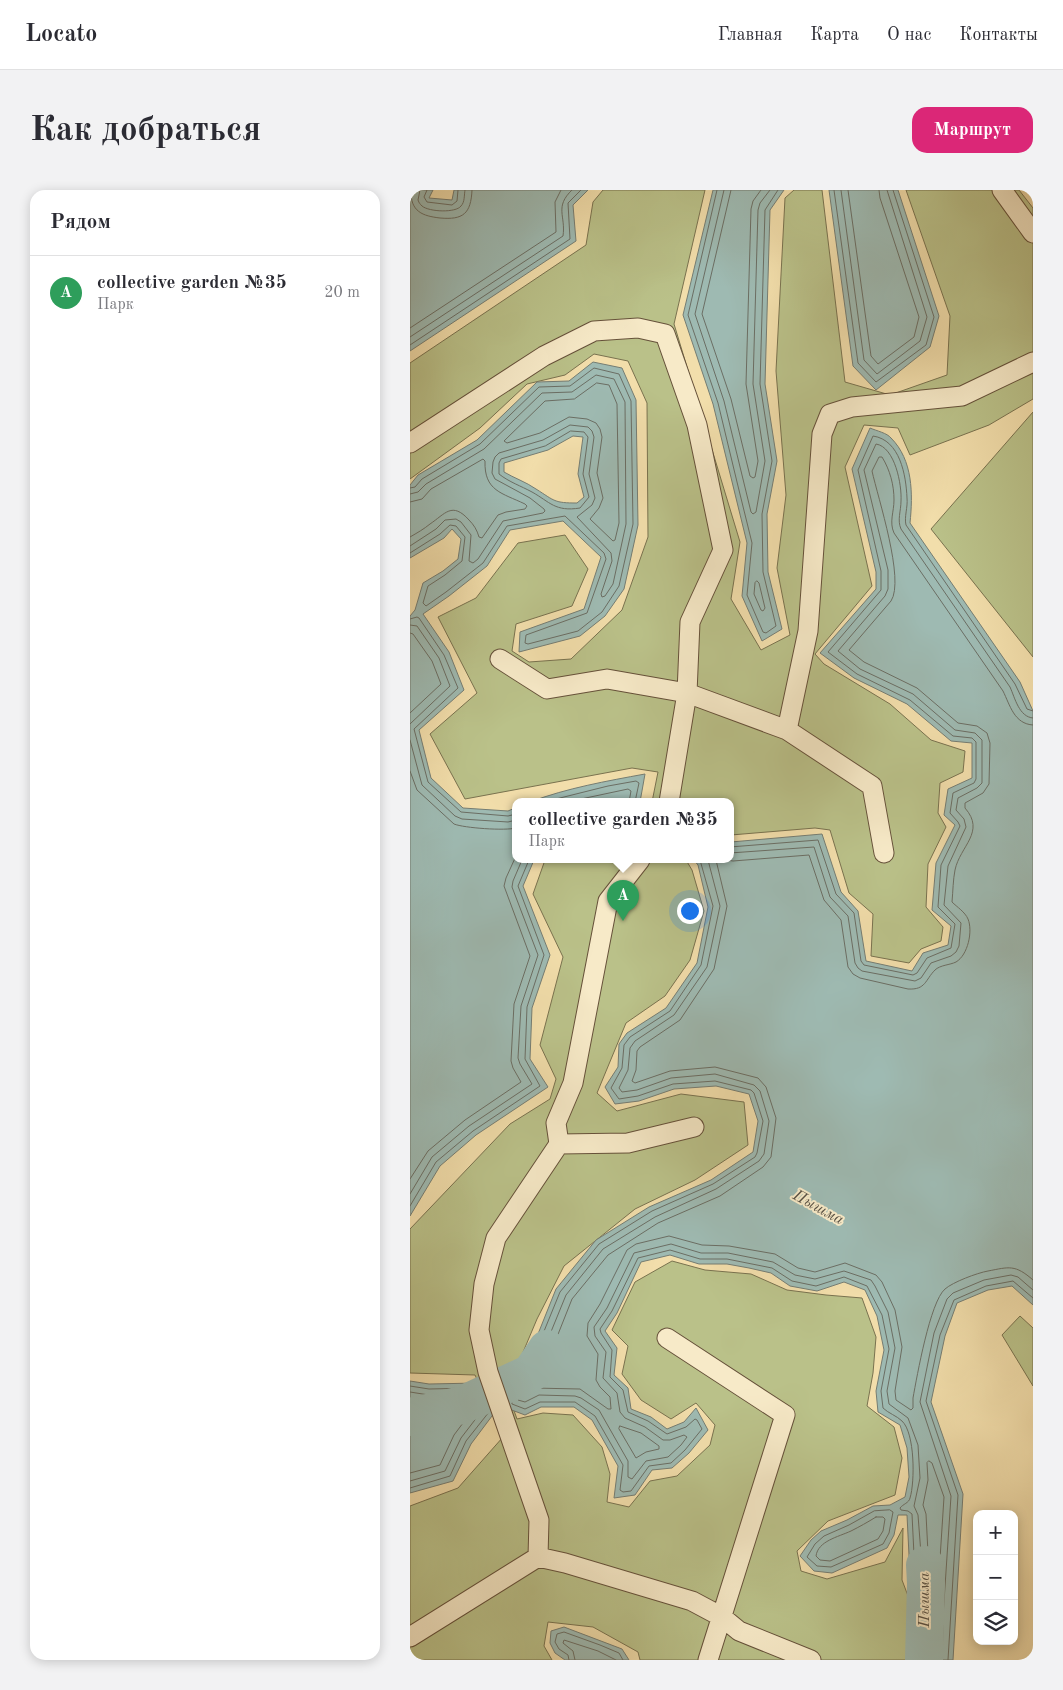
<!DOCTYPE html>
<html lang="ru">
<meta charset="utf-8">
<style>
:root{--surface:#fff;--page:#f2f2f3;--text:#2b2b33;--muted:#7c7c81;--line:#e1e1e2;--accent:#db2777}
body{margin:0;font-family:"Old Standard TT",serif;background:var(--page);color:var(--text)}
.controls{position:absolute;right:15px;bottom:15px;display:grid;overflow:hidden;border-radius:10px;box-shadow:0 2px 12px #0003}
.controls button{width:45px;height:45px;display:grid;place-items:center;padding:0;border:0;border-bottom:1px solid var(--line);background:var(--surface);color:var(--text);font:25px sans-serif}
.you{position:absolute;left:279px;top:720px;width:18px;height:18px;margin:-12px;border:4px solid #fff;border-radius:50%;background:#1a73e8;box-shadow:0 0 0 8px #1a73e833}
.badge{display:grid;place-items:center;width:32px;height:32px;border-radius:50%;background:var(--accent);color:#fff;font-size:16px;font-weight:700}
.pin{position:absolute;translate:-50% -41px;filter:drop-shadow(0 1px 2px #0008)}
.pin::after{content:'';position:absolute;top:26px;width:18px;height:15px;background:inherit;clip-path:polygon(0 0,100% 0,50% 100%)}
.popup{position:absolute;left:102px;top:608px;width:222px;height:65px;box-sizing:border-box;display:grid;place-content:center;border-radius:10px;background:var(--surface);filter:drop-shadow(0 1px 4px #0005);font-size:16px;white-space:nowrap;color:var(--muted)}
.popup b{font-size:19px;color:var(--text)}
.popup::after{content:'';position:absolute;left:50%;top:100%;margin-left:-10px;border:10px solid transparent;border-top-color:var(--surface)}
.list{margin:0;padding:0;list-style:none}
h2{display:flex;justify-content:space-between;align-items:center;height:65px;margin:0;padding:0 20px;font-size:21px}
h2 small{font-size:16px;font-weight:400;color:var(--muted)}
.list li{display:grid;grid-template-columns:32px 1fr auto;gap:15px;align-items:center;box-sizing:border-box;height:75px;padding:0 20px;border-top:1px solid var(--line)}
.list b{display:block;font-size:19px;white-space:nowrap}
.list p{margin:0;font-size:16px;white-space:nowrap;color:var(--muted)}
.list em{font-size:16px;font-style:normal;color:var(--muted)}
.icon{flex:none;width:28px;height:28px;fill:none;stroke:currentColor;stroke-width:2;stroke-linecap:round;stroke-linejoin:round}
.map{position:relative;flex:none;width:623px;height:1470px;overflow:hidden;border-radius:15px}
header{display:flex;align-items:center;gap:30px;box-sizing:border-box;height:70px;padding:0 25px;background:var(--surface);border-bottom:1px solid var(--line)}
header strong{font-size:24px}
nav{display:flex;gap:28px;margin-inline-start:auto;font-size:18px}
.intro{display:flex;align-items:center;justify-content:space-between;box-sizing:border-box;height:120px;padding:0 30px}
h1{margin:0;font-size:35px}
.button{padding:12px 22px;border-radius:15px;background:var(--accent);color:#fff;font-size:18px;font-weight:700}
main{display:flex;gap:30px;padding:0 30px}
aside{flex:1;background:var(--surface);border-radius:15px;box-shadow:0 2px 12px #0003}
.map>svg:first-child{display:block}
</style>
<header>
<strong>Locato</strong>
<nav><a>Главная</a><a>Карта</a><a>О нас</a><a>Контакты</a></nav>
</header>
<div class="intro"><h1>Как добраться</h1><a class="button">Маршрут</a></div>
<main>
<aside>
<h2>Рядом<small></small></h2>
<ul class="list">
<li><span class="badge" style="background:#2e9e5b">A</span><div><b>collective garden №35</b><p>Парк</p></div><em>20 m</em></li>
</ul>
</aside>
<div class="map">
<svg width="623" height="1470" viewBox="0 0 623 1470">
<rect width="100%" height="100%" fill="#f2deab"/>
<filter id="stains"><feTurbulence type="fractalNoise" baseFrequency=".004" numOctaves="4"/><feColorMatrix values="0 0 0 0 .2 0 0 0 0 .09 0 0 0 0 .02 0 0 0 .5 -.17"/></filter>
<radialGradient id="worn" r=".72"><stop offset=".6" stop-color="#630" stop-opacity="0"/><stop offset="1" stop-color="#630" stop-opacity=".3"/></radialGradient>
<path fill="#bac189" stroke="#79724f" d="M193,0H295L264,134L330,352L321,409L351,460L380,445L367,378L376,305L366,181L375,8L384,0H412L435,192L480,205L537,185L540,126L496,0H609L623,18V209L579,235L500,265L488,238L454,235L435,277L462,396L405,464L414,474L480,514L521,550L555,561L553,582L530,593L528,623L536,637L518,674L516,717L533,737L531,751L511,759L499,773L461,766L463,724L439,703L420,640L405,638L321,645L320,612H242L248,582L222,578L55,609L20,544L67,503L28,427L66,408L108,353L155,345L178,379L162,416L106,434L102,461L119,472L161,469L212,420L238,347L237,213L218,171L184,164L155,185L117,194L70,238L0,289V173L176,55L183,12Z
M623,222V467L521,339Z
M135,670H276L282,680L294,721L280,770L255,806L216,833L187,903L207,921L271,904L334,912L338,955L285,990L225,1019L154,1076L127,1129L111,1167L92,1187L107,1229L133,1223L163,1225L192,1257L200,1284L197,1312L219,1317L240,1291L267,1286L300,1255L305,1235L286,1213L261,1229L231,1210L212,1184L218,1156L202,1140L225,1092L262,1071L295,1080L341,1084L377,1100L416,1105L452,1108L466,1147L463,1183L457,1216L484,1237L492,1268L485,1305L418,1331L387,1361L391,1381L417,1389L475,1372L493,1338L492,1390L509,1435L505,1470H230L228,1462L183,1437L138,1432L134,1456L142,1470H0V1316L48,1298L93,1247L65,1185L0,1183V1039L100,934L140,909L146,889L130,855L153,767L123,704Z
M610,1126L623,1138V1196L592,1145Z"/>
<path fill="#9ebab2" stroke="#757d73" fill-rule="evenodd" d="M0,0H23L19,8L42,10L44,0H178L163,15L166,51L0,161Z
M303,0H374L360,20L355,194L367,271L357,324L358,382L372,439L352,451L332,406L337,353L303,214L273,125Z
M419,0H488L529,126L520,157L466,200L443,176Z
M183,172L212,178L226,210L228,335L214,399L195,426L170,446L109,462L110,442L174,419L191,367L153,331L100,340L77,376L39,406L13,424L39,462L54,500L9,540L21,588L53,618L98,621L105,618L106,670H124L113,696L140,765L122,818L120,869L138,897L66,945L30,976L0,1026V426L5,420L13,393L33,381L48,369L51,349L42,339L34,348L0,368V295L8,285L67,250L127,192L159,191ZM163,246L173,247L168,284L174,307L167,313C144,313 145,311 126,299C116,292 104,288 94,282V273L138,260Z
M460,238C467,241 477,243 481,248C503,270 503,304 500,333L610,492L623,521V1115L602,1096L578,1100L547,1113L535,1146L521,1212L553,1304L543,1470H511L518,1429L506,1409L498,1388L499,1365L497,1325H488L484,1345L477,1358L422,1383L404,1381L390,1366L401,1350L411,1341L437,1330L463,1316L480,1315L495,1307L499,1287L497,1258L490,1235L468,1222L466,1201L474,1160L467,1126L455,1100L434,1092L407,1101L380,1096L361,1083L339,1078L317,1074H289L260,1065L231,1072L207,1123L195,1141L207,1158L204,1185L218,1198L221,1219L241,1227L257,1239L274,1232L286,1218L298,1240L279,1263L262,1278L242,1280L225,1305L204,1308L208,1276L182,1230L164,1217H131L115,1225L99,1219L94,1201L107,1183L126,1149L146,1099L186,1050L239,1017L301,990L343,962L348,931L339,904L306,896L264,899L229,911L205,914L195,897L208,877L209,854L217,843L256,818L287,773L298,717L288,675L284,670H320L321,652L412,644L431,702L448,721L456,771L502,781L513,763L538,755L541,736L522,720L526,673L545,635L534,625L538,599L562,588V553L541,551L497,514L444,488L410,463L466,399V382L442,279Z
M235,584L230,612H120C157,598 197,591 235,584Z
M0,1191L19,1194L67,1193L85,1222L61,1254L43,1291L0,1303Z
M154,1437L212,1459L219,1470H155L145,1463L140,1453L141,1441Z"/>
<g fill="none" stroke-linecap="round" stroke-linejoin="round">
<path stroke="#6b6e64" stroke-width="1" d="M1,0C0,22 13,26 30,28C53,30 61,24 62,0
M10,0L8,10C9,13 10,14 12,16C19,22 46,23 51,16C55,12 54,5 55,0
M17,0L14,7L17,12L42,15L47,11L48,0
M307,0L278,125L308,213L327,292L342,353L337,405L353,442L356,443L366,436L353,382L352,324L362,271L350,194L355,20L368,0
M314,0L285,124L314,211L341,322L343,324L346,322L355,271L343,194L348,20L350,13L360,0
M321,0L292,124L321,209L340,286L343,288L345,287L348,271L336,194L341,19L343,11L351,0
M424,0L448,173L466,192L516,155L524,127L483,0
M431,0L454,170L467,184L510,151L517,127L477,0
M438,0L461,166L468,174L504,147L509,127L470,8L469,0
M0,138L146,42L145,12L151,0
M0,147L153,46C156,26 144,17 162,0
M0,155L160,49L158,13L171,0
M187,193L199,195L207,214L209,333L205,350L203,351L180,329L189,318L193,308L187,283L192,247L190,239L186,233L177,229L159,227L130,243L97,253L94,251L135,211L164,209Z
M161,241L174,242L178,247L173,284L179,307L170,318C145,322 140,312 122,302C111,296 99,292 89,284V273L91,269L135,256Z
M0,298L5,297L12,289L70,254L129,197L160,196L184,178L209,184L221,211L223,334L209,396L192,422L168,441L118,454L115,453L116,445L177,423L196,369L194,363L155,326L97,336L73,373L36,402L16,416L13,413L18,396L35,385L52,371L55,347L46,336L40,335L30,344L0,363
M0,304L8,302L16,294L74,259L132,203L162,202L186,185L204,189L215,212L216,334L203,394L195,406L192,407L191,404L202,371L201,363L167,327L182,315L185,308L179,284L184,247L182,241L178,237L160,235L133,250L89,263L85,267L83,272L82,283L85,289L120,308L134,319L135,321L133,323L93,331L68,369L63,373L59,371L61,345L51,332L46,329L35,330L26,339L0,356
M0,312L12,309L21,299L73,269L75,271C74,301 92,303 115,314L117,316L115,319L96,322L88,325L72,348L69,347C67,340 64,335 59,330C42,311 35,324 20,334C14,339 7,343 0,347
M347,391L349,393L355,418L353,421L351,420L344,404L345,393Z
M0,429L7,427L9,428L34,465L48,498L4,539L18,592L51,622L98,626L106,624
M0,435L7,436L29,468L40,496L0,534
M0,443L3,444L22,471L31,494L0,523
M0,550L12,595L45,626L52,629L98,632L106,630
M0,581L7,600L44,634C54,638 95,641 106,638
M134,612L198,596L226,591L229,593L225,612
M157,612L218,599L221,601L219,612
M320,657L408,650L426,704L444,723L451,771L454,775L503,785L507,783L517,768L541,758L545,734L528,717L531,675L550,636L548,632L540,623L543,603L564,593L566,589V552L562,548L543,546L500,510L447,484L418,462L471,400V381L448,280L463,246C490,250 496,285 497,308C498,317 494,327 496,335L605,494L617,519L623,521
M320,663L404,657L420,707L438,726L445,773L448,778L452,781L505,791L511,788L521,773L541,766L546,762L549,756L551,733L534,715L538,676L556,637L554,629L546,620L548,608L567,598L572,593V550L565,543L545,540L503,504L450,479L428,461L475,406L478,399V380L454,280L466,254C485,257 492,295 491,311C491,321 487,330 491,339L600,497C605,508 609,527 623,528
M290,670L303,716L291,775L260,821L220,847L214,855L212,878L201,898L209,909L228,906L263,894L305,891L341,900L344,903L353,931L347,963L345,967L303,994L242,1021L189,1054L150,1102L130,1151L111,1186L100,1201L102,1214L115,1219L130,1212H165L185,1226L213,1275L210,1300L213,1302L221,1301L239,1276L261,1273L275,1260L292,1239L287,1230L285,1229L276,1237L257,1244L238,1231L218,1222L213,1200L200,1187L202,1160L191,1143L190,1139L202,1121L228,1068L260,1060L290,1069H317L362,1078L382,1091L406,1096L434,1087L457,1096L472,1125L479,1159L471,1201L473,1218C478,1223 487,1226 492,1231C505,1243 505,1292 500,1308C499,1313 493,1314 490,1318L491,1320L498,1321L502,1324L504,1365L503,1387L511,1407L522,1429L516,1470
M298,670L310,716L297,777L264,825L225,851L220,858L218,880L209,898L212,902L227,900L261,888L305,884L344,895L350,901L359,931L354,964L349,971L306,999L245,1027L193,1059L156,1105L136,1154L117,1189L106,1203L108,1210L115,1212L129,1205L165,1206L171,1208L189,1220L218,1271V1287L222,1289L236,1271L258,1267L271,1255L277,1247L274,1245L260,1250H253L235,1237L215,1228L210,1222L207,1203L193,1188L196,1162L185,1146L184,1137L197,1118L224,1063L261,1054L291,1063H318L363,1072L385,1085L405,1089L434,1081L461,1090L465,1096L478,1122L485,1158L477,1201L479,1214L498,1228L508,1255L510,1288L504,1316L508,1325L511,1364L510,1386L516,1404L529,1428L532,1429L533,1427L541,1306L510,1212L524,1143L537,1109L543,1103L574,1090L601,1085L608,1087L623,1100
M306,670L317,716L304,779L270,830L230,857L227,861L226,880L222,891L225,893L260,881L305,877L348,888L356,897L366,928L361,967L353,977L310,1006L248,1033L198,1065L162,1109L143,1157L121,1195L122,1198L170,1199L198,1219H201L200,1207L190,1197L186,1190L188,1164L177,1146L178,1133L190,1114L217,1060L226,1054L259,1046L292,1055L319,1056L365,1064L388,1078L405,1082L435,1073L466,1085L472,1092L485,1120L492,1157L485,1201L486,1210L501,1220L503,1218V1208C507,1186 520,1112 535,1099C543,1092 567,1083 578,1081C599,1077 605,1074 623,1090
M316,670L323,671L399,665L414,710L431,730L438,777L443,784L450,788L498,799C516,800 515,790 525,780C530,775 540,775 546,772C558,765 563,741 558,729C555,722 547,717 542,712C543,701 543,690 545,680C550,656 576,642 555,618V613L573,603L579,594L580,553L577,543L567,536L548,533L507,498L454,472L439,460L481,411C495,390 468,308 462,281L469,267H472C480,280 484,295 484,310C484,322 479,332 484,343L593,501C600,515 604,534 623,535
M0,989L18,961L55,930L111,892L103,878L101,871L104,814L120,766L94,696L96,688L106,666
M0,1004L22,967L59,936L122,894L110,874L108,868L111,816L128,765L102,697L103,691L112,670
M0,1016L26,972L63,941L130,896L115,869L117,817L134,765L108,696L119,670
M0,1196L19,1199L63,1198L79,1222L56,1251L40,1286L0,1298
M0,1202L19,1205L60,1204L71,1222L51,1248L35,1281L0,1291
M0,1210L19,1213L56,1212L62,1221L44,1245L30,1275L0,1283
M210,1236L231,1243L249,1256V1259L236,1262L226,1268L209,1239Z
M519,1271L522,1273L534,1307L528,1400L525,1403L523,1401L517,1385L518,1363L516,1324L513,1315L518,1290L517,1273Z
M480,1320L483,1322L479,1343L473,1354L421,1377L407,1376L397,1367L405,1354L414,1346L439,1335L464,1321Z
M466,1327H473L475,1329L473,1341L468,1349L420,1371L410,1370L406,1366C408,1351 428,1347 441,1341C449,1337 458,1332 466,1327Z
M159,1470L158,1465L149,1459L145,1452L147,1444L154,1442L190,1455L209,1463L213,1470
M165,1470L163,1461L153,1453L154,1450L188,1461L206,1470
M523,1470L528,1435L531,1433L533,1435L532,1470
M538,1470L548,1305L516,1211L530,1145L544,1110L576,1096L603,1091L623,1108"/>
<path stroke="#9ebab2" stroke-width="38" d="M0,1227L52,1215L121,1183L137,1159
M514,1470L516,1393L515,1375"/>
<g stroke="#66513a" stroke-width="21">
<path id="minor" d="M592,0L623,43
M0,253L134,166L184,141L228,138L255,144L287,235L313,360L280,432L277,503L259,612
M90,469L137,499L197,489L277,503L377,540L462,596L474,663
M377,540L398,441L412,244L420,224L442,217L552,206L623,172
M149,954L218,953L284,937
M257,1148L375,1225L298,1470
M128,1367L155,1373L282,1411L312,1427L329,1441L401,1470
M0,1447L128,1367L129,1330L78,1182L69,1140L74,1094L86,1048L149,954L146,933L163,893L198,711L230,670"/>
</g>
<use href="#minor" stroke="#f7eac8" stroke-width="19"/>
</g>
<g text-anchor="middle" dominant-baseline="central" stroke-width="4" stroke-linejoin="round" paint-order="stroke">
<g font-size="16" font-style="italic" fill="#575044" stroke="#f7eac8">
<text transform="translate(408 1018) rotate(29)">Пышма</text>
<text transform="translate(515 1410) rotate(-90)">Пышма</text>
</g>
</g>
<rect width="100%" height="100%" filter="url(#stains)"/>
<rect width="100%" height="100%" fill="url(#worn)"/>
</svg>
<div class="controls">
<button>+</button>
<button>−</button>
<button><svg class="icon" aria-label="layers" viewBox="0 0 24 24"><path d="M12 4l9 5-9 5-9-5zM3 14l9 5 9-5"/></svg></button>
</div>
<div class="you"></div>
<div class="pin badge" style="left:213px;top:731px;background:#2e9e5b">A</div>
<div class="popup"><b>collective garden №35</b>Парк</div>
</div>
</main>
